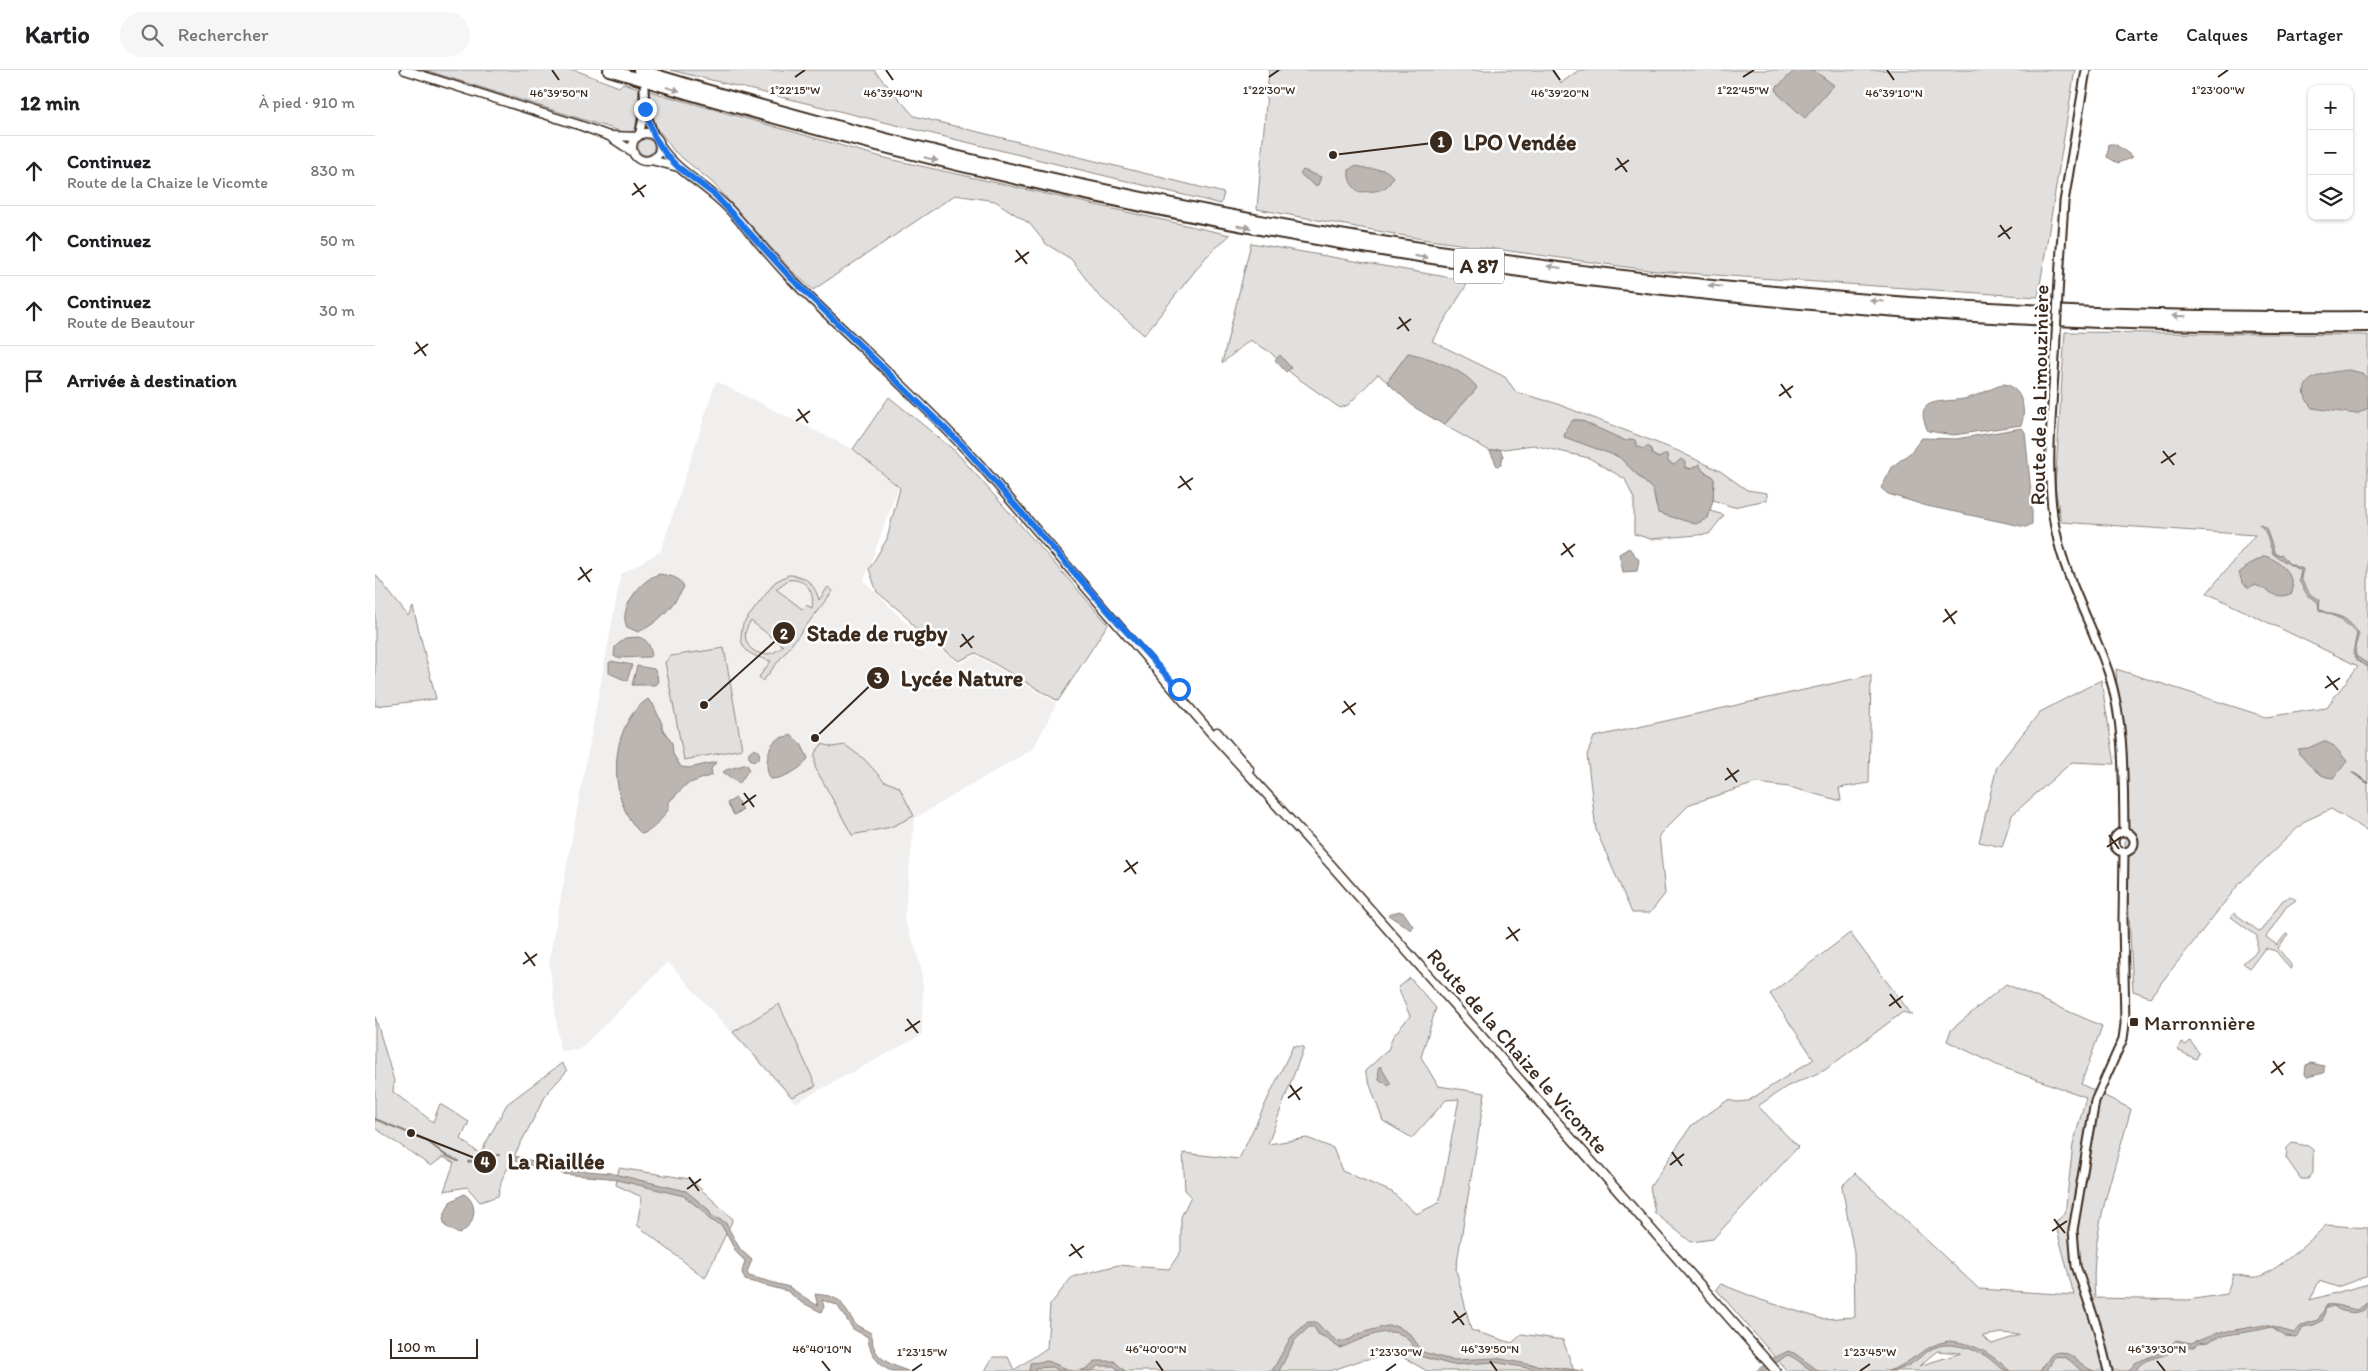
<!DOCTYPE html>
<html lang="fr">
<meta charset="utf-8">
<style>
:root{--surface:#fff;--page:#f6f6f6;--text:#202124;--muted:#757577;--line:#e0e0e0}
body{margin:0;font-family:Itim,sans-serif;background:var(--page);color:var(--text)}
.controls{position:absolute;right:15px;top:15px;display:grid;overflow:hidden;border-radius:10px;box-shadow:0 1px 4px #0004}
.controls button{width:45px;height:45px;display:grid;place-items:center;padding:0;border:0;border-bottom:1px solid var(--line);background:var(--surface);color:var(--text);font:25px sans-serif}
.scale{position:absolute;left:15px;bottom:12px;width:88px;box-sizing:border-box;padding-left:5px;border:2px solid #3b2a1e;border-top:0;font-size:14px;line-height:18px;white-space:nowrap;color:#3b2a1e;-webkit-text-stroke:4px #fff;paint-order:stroke}
.stop{position:absolute;width:15px;height:15px;margin:-11px;border:4px solid #1a73e8;border-radius:50%;background:#fff}
.stop.end{background:#1a73e8;border-color:#fff;box-shadow:0 1px 5px #0008}
.list{margin:0;padding:0;list-style:none}
h2{display:flex;justify-content:space-between;align-items:center;height:65px;margin:0;padding:0 20px;font-size:21px}
h2 small{font-size:16px;font-weight:400;color:var(--muted)}
.list li{display:grid;grid-template-columns:32px 1fr auto;gap:15px;align-items:center;box-sizing:border-box;height:70px;padding:0 20px;border-top:1px solid var(--line)}
.list b{display:block;font-size:19px;white-space:nowrap}
.list p{margin:0;font-size:16px;white-space:nowrap;color:var(--muted)}
.list em{font-size:16px;font-style:normal;color:var(--muted)}
.icon{flex:none;width:28px;height:28px;fill:none;stroke:currentColor;stroke-width:2;stroke-linecap:round;stroke-linejoin:round}
.map{position:relative;flex:none;width:1993px;height:1301px;overflow:hidden}
header{display:flex;align-items:center;gap:30px;box-sizing:border-box;height:70px;padding:0 25px;background:var(--surface);border-bottom:1px solid var(--line)}
header strong{font-size:24px}
nav{display:flex;gap:28px;margin-inline-start:auto;font-size:18px}
.search{width:350px;height:45px;background:var(--page);display:flex;align-items:center;gap:12px;box-sizing:border-box;padding:0 18px;border-radius:28px;color:var(--muted);font-size:19px}
main{display:flex}
aside{flex:1;background:var(--surface)}
.map>svg:first-child{display:block}
</style>
<header>
<strong>Kartio</strong>
<div class="search"><svg class="icon" aria-label="search" viewBox="0 0 24 24"><circle cx="10" cy="10" r="6"/><path d="M15 15l6 6"/></svg>Rechercher</div>
<nav><a>Carte</a><a>Calques</a><a>Partager</a></nav>
</header>
<main>
<aside>
<h2>12 min<small>À pied · 910 m</small></h2>
<ul class="list">
<li><svg class="icon" aria-label="ahead" viewBox="0 0 24 24"><path d="M12 20V5M6 11l6-6 6 6"/></svg><div><b>Continuez</b><p>Route de la Chaize le Vicomte</p></div><em>830 m</em></li>
<li><svg class="icon" aria-label="ahead" viewBox="0 0 24 24"><path d="M12 20V5M6 11l6-6 6 6"/></svg><div><b>Continuez</b></div><em>50 m</em></li>
<li><svg class="icon" aria-label="ahead" viewBox="0 0 24 24"><path d="M12 20V5M6 11l6-6 6 6"/></svg><div><b>Continuez</b><p>Route de Beautour</p></div><em>30 m</em></li>
<li><svg class="icon" aria-label="arrive" viewBox="0 0 24 24"><path d="M6 21V4h12l-3 4 3 4H6"/></svg><div><b>Arrivée à destination</b></div></li>
</ul>
</aside>
<div class="map">
<svg width="1993" height="1301" viewBox="0 0 1993 1301">
<rect width="100%" height="100%" fill="#fff"/>
<filter id="ink" filterUnits="userSpaceOnUse"><feTurbulence type="fractalNoise" baseFrequency=".02" numOctaves="2"/><feDisplacementMap in="SourceGraphic" scale="10" xChannelSelector="R" yChannelSelector="G"/><feConvolveMatrix kernelMatrix="1 2 1 2 8 2 1 2 1" color-interpolation-filters="sRGB"/></filter>
<g filter="url(#ink)">
<path fill="#f1efee" d="M341,311L477,379L523,418L489,511L536,558L585,594L601,585L682,633L658,679L540,748L529,850L541,879L546,898L548,918L547,965L420,1033L293,892L204,980L185,981L174,891L246,504L286,481Z"/>
<path fill="#e2e0de" stroke="#8e857e" fill-rule="evenodd" d="M50,0H200L244,17L248,13L264,18L261,58L256,62H248Z
M295,0H499L539,46L849,123L846,134Z
M894,0H1178L1186,13L1204,0H1700L1663,227L1281,201L1047,169L882,139Z
M274,21L510,88L855,165L831,187L769,265L723,225L696,189L671,174L655,154L620,131L580,125L438,220L416,200L338,113L299,81L286,63L278,57Z
M263 77a8 8 0 1 1 16 0a8 8 0 1 1-16 0Z
M876,173L1094,211L1057,271L1130,307L1141,322L1180,333L1303,381L1345,401L1372,420L1392,423V430L1358,437L1338,430L1339,410L1337,406L1328,401L1299,395L1205,350H1198L1191,359L1244,387L1278,420L1281,436L1332,448L1335,441L1349,445L1334,464L1276,469L1259,464V429L1250,409L1214,388L1158,375L1115,381L1069,355L1102,318L1033,283L1012,312L1003,304L973,335L965,338L917,304L895,282L875,270L847,293Z
M1690,262L1993,265V761L1956,739L1930,751L1864,814L1775,927L1758,921L1741,599L1891,647L1951,638L1983,596L1832,523L1880,465L1686,452L1680,417Z
M514,327L580,381L733,554L683,631L601,583L584,591L540,558L531,546L502,522L494,499L512,469L525,418L478,379Z
M0,504L33,546L38,537L61,629L0,636Z
M413,505C430,505 439,513 444,530L453,517L458,521L388,611L384,607L396,591C375,585 361,581 368,554L400,512ZM413,510C431,508 440,521 437,538L431,535L427,539L401,519ZM376,551L408,576C387,597 358,573 376,551Z
M349,578L367,679L309,690L290,592L296,586Z
M1496,605L1494,713L1464,718L1466,731L1414,717L1381,713L1315,734L1284,765L1290,824L1275,843H1257L1221,760L1212,685L1219,667Z
M1726,610L1740,694L1697,692L1637,745L1627,777L1604,772L1622,696L1665,642Z
M447,674L457,677L470,675L489,689L509,711L524,717L539,746L516,757L477,765L440,697V683Z
M1915,826L1921,830L1911,837L1891,867L1902,875L1911,864L1913,865L1903,878L1916,895V900L1901,881L1890,878L1875,898L1868,893L1882,881V866L1856,847L1859,843L1885,862L1907,831Z
M1475,863L1537,945L1528,942L1450,1000L1411,1017L1383,1036L1423,1077L1338,1169L1316,1172L1280,1143L1275,1117L1316,1056L1353,1030L1362,1032L1373,1031L1439,989L1395,924Z
M1035,908L1061,938L1046,987L1063,1016L1110,1023L1081,1199L1096,1260L1137,1273L1147,1264L1188,1270L1199,1301H1052L1022,1284L987,1290L955,1301H610L618,1287H633L639,1300L672,1278L675,1235L697,1207L743,1195L794,1199L806,1181V1147L816,1126L810,1120L808,1083L864,1089L918,976L929,977L893,1074L932,1068L958,1078L967,1101L1017,1122L1041,1144L1064,1133L1084,1029L1071,1030L1037,1068L1008,1051L990,1001L1013,980L1018,966L1035,946L1023,918Z
M1631,914L1727,956L1706,1014L1756,1039C1740,1100 1714,1164 1720,1228L1813,1230L1852,1224L1858,1204C1865,1205 1875,1208 1882,1207C1897,1205 1940,1167 1951,1155L1993,1158V1206L1962,1217L1944,1211L1935,1230L1993,1214V1301H1412L1341,1219L1346,1214L1386,1230L1447,1249L1480,1247L1479,1183L1467,1116L1480,1103L1604,1219L1699,1225L1680,1152L1690,1144L1698,1075L1711,1027L1624,996L1572,971L1576,960ZM1627,1263L1645,1265L1617,1274L1607,1266ZM1562,1281L1585,1283H1586L1544,1296Z
M404,934L441,1016L417,1027L358,962Z
M0,946L19,1011L18,1022L58,1052L65,1034L94,1052L86,1069L105,1084L132,1034L187,993L192,1001L172,1023L127,1109L123,1126L105,1132L92,1117L69,1121L79,1093L68,1087L56,1096L0,1058Z
M1815,971L1824,983L1821,989L1802,980L1807,973L1811,975Z
M1917,1073L1933,1076L1938,1080V1103L1933,1109H1926L1911,1088L1912,1078Z
M244,1098L315,1109L358,1149L330,1208L262,1155L267,1127L241,1115Z"/>
<path fill="#bcb6b3" stroke="#887e77" d="M1420,0H1438L1459,15L1430,48L1403,24L1401,18Z
M1734,74H1740L1758,87L1743,93L1732,87Z
M979,96C985,96 990,99 996,99C1007,100 1011,98 1018,107C1012,123 999,121 984,122C976,115 973,110 974,100Z
M928,100L946,107L943,115L940,116L925,104Z
M1033,283C1051,286 1093,301 1102,318L1069,355L1039,337L1012,312Z
M905,285L916,298L911,302L900,290Z
M1974,300L1987,303L1993,309V338L1982,344L1937,338C1913,307 1952,302 1974,300Z
M1629,314C1647,317 1652,341 1646,355L1579,365L1553,361C1536,326 1567,333 1589,329C1600,327 1617,318 1629,314Z
M1198,350H1205L1251,371L1258,369L1261,371L1262,376L1268,379L1273,376L1276,379L1277,384L1283,388L1292,384L1293,392L1299,395L1306,389L1310,392V398L1316,399L1324,394L1328,401L1337,406L1339,410L1338,430L1333,448L1321,454L1283,443L1278,420L1244,387L1189,367L1191,359Z
M1647,358L1650,362L1657,433V454L1651,457L1552,436L1513,424L1506,418L1518,396L1535,383L1547,368L1581,369Z
M1125,379L1128,386L1126,395L1122,396L1115,381Z
M1884,454L1891,458L1900,484L1907,485L1913,493L1928,499L1926,508L1928,513L1936,525L1945,530L1944,538C1950,544 1959,544 1966,547C1974,550 1979,558 1984,564L1980,577L1981,586L1993,594V597L1983,591L1978,583L1982,563L1966,549L1944,540L1943,532L1933,526L1924,511L1926,500C1916,496 1907,490 1898,484L1890,461Z
M1254,478L1264,490L1262,501L1248,502L1244,484Z
M1890,486C1905,490 1921,507 1917,523C1900,532 1892,517 1878,515L1874,518L1867,512L1864,503L1875,494Z
M285,504C295,506 306,507 309,517C298,536 283,554 263,562L252,557C242,539 268,507 285,504Z
M263,567C274,570 274,575 277,585L274,587L242,588L239,586L240,577L250,568Z
M236,591L257,595L252,611L234,603V593Z
M262,596L279,599L282,604L283,613L279,615H257Z
M273,629L278,634L287,654V658L297,673L298,684L306,697L314,698L341,692L336,699L337,705L312,714L294,732V739C287,748 278,761 267,764C232,733 232,656 273,629Z
M416,665L426,674L433,688C428,699 407,709 396,709C389,701 392,678 400,671C405,667 411,667 416,665Z
M1949,671L1959,676L1972,691L1959,708C1942,708 1935,694 1924,684L1923,679L1933,678Z
M373.5 685a5.5 5.5 0 1 1 11 0a5.5 5.5 0 1 1-11 0Z
M372,694L374,699L364,714L348,702L351,700Z
M361,728L368,740L359,745L352,733Z
M1024,841L1029,843L1038,856L1036,860L1013,845Z
M1936,993L1949,996V1003L1932,1007L1930,1004L1931,995Z
M1005,996L1016,1014L1014,1016L1004,1009L1003,998Z
M136,1085L172,1095L182,1094L190,1099L235,1103L311,1121L333,1139L337,1146L350,1152L365,1179L377,1190L372,1202L374,1206L414,1217L443,1236L440,1224L455,1226L465,1231L481,1255L496,1263C498,1267 497,1271 498,1275C502,1290 521,1297 533,1301C528,1301 522,1301 517,1301C503,1297 493,1279 493,1267L478,1259L462,1235L447,1230L449,1237L446,1242L426,1232L412,1221L370,1210L367,1202L370,1191L361,1182L347,1156L334,1149L329,1142L309,1126L234,1108L187,1104L181,1099C166,1100 150,1093 135,1090Z
M89,1124C105,1134 100,1156 84,1164L70,1156L68,1148L75,1132Z
M1993,1232L1989,1240C1981,1245 1964,1242 1959,1236L1951,1238L1947,1251L1939,1255L1928,1257L1922,1267L1910,1266L1895,1257C1880,1263 1842,1263 1833,1272L1823,1273L1819,1277H1813L1804,1272C1801,1275 1799,1279 1796,1282C1785,1289 1766,1287 1761,1301H1754L1760,1293L1789,1281L1801,1270L1816,1273L1841,1263L1890,1255L1919,1263L1927,1255L1943,1250L1952,1235C1960,1233 1973,1239 1983,1240Z
M933,1252H941C948,1259 956,1268 965,1272L976,1269L982,1264L1012,1256H1022L1035,1264L1048,1282L1069,1288L1078,1290L1121,1288L1152,1294L1209,1301H1169L1119,1292L1078,1295L1044,1286C1041,1281 1038,1274 1033,1270C1017,1251 984,1271 965,1278C956,1274 952,1267 943,1264L939,1257H934L920,1270L904,1301H897L916,1267Z
M1574,1271C1600,1273 1616,1284 1635,1301C1626,1301 1618,1290 1609,1285C1599,1279 1584,1275 1572,1275C1548,1275 1541,1301 1513,1301C1536,1295 1549,1274 1574,1271Z
M1413,1281L1419,1283L1444,1301C1429,1301 1425,1288 1412,1285L1390,1301H1381L1399,1288Z
M1684,1282C1698,1282 1706,1297 1719,1301H1707C1697,1294 1693,1284 1679,1287L1672,1301H1665L1677,1284Z
M673,1291L697,1301H685L678,1297L660,1298L661,1301H654L655,1293Z
M720,1291H739L750,1301H744L739,1296H723L717,1301H705L715,1297Z"/>
<g fill="none" stroke-linecap="round" stroke-linejoin="round">
<path stroke="#887e77" stroke-width="2" d="M1977,702L1993,713
M0,1049L51,1070L70,1085L83,1091
M93,1092C104,1090 112,1085 124,1085"/>
<g stroke="#3b2a1e" stroke-width="11">
<path id="tertiary" d="M271,42L279,66
M264,66L270,39L269,18
M1683,225L1689,132L1711,0
M1681,266C1679,326 1668,404 1681,462C1691,511 1718,556 1734,604C1750,655 1748,709 1749,761
M1739 772a10 10 0 1 1 20 0a10 10 0 1 1-20 0Z
M1733,1301L1722,1257L1701,1196L1698,1160L1720,1031L1748,969L1750,954L1748,849L1749,782"/>
</g>
<g stroke="#3b2a1e" stroke-width="11">
<path id="secondary" d="M30,0L204,55L234,66L258,82
M257 77a14 14 0 1 1 28 0a14 14 0 1 1-28 0Z
M236,66L262,67
M285,76C301,101 331,115 352,137C376,162 398,191 423,216C484,276 549,333 607,397L837,664L957,796L1401,1301
M276,90L303,97
M842,662L874,699"/>
</g>
<g stroke="#3b2a1e" stroke-width="14">
<path id="motorway" d="M234,0C804,174 1397,261 1993,256
M264,0C823,170 1409,252 1993,247"/>
</g>
<use href="#tertiary" stroke="#fff" stroke-width="7"/>
<use href="#secondary" stroke="#fff" stroke-width="8"/>
<use href="#motorway" stroke="#fff" stroke-width="10"/>
<g stroke="#3b2a1e" stroke-width="11" stroke-linecap="butt">
<path id="tertiary-bridge" d="M1681,266L1683,225"/>
</g>
<use href="#tertiary-bridge" stroke="#fff" stroke-width="7"/>
</g>
<defs><path id="oneway-solid" d="M-6-.8H1V-3.2L6.5 0L1 3.2V.8H-6Z" transform="scale(1.25)"/></defs>
<g fill="#a79f9a">
<use href="#oneway-solid" transform="translate(298 19) rotate(16)"/>
<use href="#oneway-solid" transform="translate(556 89) rotate(14)"/>
<use href="#oneway-solid" transform="translate(869 157) rotate(11)"/>
<use href="#oneway-solid" transform="translate(1046 187) rotate(9)"/>
<use href="#oneway-solid" transform="translate(1179 197) rotate(-173)"/>
<use href="#oneway-solid" transform="translate(1340 216) rotate(-174)"/>
<use href="#oneway-solid" transform="translate(1502 231) rotate(-176)"/>
<use href="#oneway-solid" transform="translate(1804 246) rotate(-179)"/>
</g>
</g>
<g fill="none" stroke-linecap="round" stroke-linejoin="round" filter="url(#ink)">
<path stroke="#1a73e8" stroke-width="6" d="M270,39L279,66L292,86L303,97L340,125L414,206L589,377L748,558L804,619"/>
</g>
<path fill="none" stroke="#3b2a1e" stroke-width="2" d="M177,0L184,10M511,0L518,10M1178,0L1185,10M1512,0L1519,10M420,7L430,0M894,7L904,0M1368,7L1379,0M1843,7L1853,0M1242,88L1252,102M1240,100L1254,90M259,113L269,127M257,125L271,115M1625,155L1635,169M1623,167L1637,157M641,180L652,194M640,192L654,182M1024,247L1034,261M1022,259L1036,249M41,272L51,286M39,284L53,274M1406,314L1416,328M1404,326L1418,316M423,339L433,353M421,351L435,341M1788,381L1799,395M1786,393L1801,383M805,406L816,420M803,418L818,408M1188,473L1198,487M1186,485L1200,474M205,497L215,512M203,510L217,499M1570,539L1580,554M1568,552L1582,541M587,564L597,578M585,577L599,566M1952,606L1963,620M1950,618L1965,608M969,631L980,645M967,643L981,633M1352,698L1362,712M1350,710L1364,700M369,723L379,737M367,735L381,725M1734,765L1744,779M1732,777L1746,767M751,790L761,804M749,802L763,792M1133,857L1143,871M1131,869L1145,859M150,882L160,896M148,894L162,884M1515,924L1526,938M1514,936L1528,926M532,949L543,963M530,961L545,951M1898,991L1908,1005M1896,1003L1910,992M915,1015L925,1030M913,1028L927,1017M1297,1082L1307,1096M1295,1095L1309,1084M314,1107L324,1121M312,1119L326,1109M1679,1149L1690,1163M1677,1161L1692,1151M696,1174L707,1188M694,1186L709,1176M1079,1241L1089,1255M1077,1253L1091,1243M447,1291L455,1301M781,1291L788,1301M1115,1291L1122,1301M1782,1291L1790,1301M537,1301L547,1294M1011,1301L1021,1294M1485,1301L1495,1294"/>
<rect fill="#3b2a1e" stroke="#fff" stroke-width="2" x="1754" y="947" width="10" height="10" rx="2.5"/>
<g text-anchor="middle" dominant-baseline="central" stroke-width="5" stroke-linejoin="round" paint-order="stroke">
<rect fill="#fff" stroke="#766a62" stroke-width="1" x="1079" y="178.5" width="50" height="35" rx="4"/>
<g font-size="20" font-weight="bold" fill="#3b2a1e">
<text x="1104" y="196">A 87</text>
</g>
<g font-size="21" fill="#3b2a1e" stroke="#fff">
<text transform="translate(1664 325) rotate(-89)">Route de la Limouzinière</text>
<text transform="translate(1143 981) rotate(49)">Route de la Chaize le Vicomte</text>
</g>
<g font-size="21" fill="#3b2a1e" stroke="#fff" text-anchor="start">
<text x="1769" y="952">Marronnière</text>
</g>
</g>
<g font-size="12" text-anchor="middle" fill="#3b2a1e" stroke="#fff" stroke-width="5" stroke-linejoin="round" paint-order="stroke">
<text x="420" y="24">1°22'15"W</text>
<text x="894" y="24">1°22'30"W</text>
<text x="1368" y="24">1°22'45"W</text>
<text x="1843" y="24">1°23'00"W</text>
<text x="184" y="27">46°39'50"N</text>
<text x="518" y="27">46°39'40"N</text>
<text x="1185" y="27">46°39'20"N</text>
<text x="1519" y="27">46°39'10"N</text>
<text x="447" y="1283">46°40'10"N</text>
<text x="781" y="1283">46°40'00"N</text>
<text x="1115" y="1283">46°39'50"N</text>
<text x="1782" y="1283">46°39'30"N</text>
<text x="547" y="1286">1°23'15"W</text>
<text x="1021" y="1286">1°23'30"W</text>
<text x="1495" y="1286">1°23'45"W</text>
</g>
<path fill="none" stroke="#3b2a1e" stroke-width="2" d="M958 85L1066 72M329 635L409 563M440 668L503 608M36 1063L110 1092"/>
<g fill="#3b2a1e" stroke="#fff" stroke-width="2">
<circle cx="958" cy="85" r="5"/>
<circle cx="329" cy="635" r="5"/>
<circle cx="440" cy="668" r="5"/>
<circle cx="36" cy="1063" r="5"/>
<circle cx="1066" cy="72" r="12"/>
<circle cx="409" cy="563" r="12"/>
<circle cx="503" cy="608" r="12"/>
<circle cx="110" cy="1092" r="12"/>
</g>
<g font-size="15" text-anchor="middle" font-weight="bold" fill="#fff">
<text x="1066" y="77">1</text>
<text x="409" y="569">2</text>
<text x="503" y="613">3</text>
<text x="110" y="1097">4</text>
</g>
<g font-size="22" text-anchor="middle" font-weight="bold" fill="#3b2a1e" stroke="#fff" stroke-width="5" stroke-linejoin="round" paint-order="stroke">
<text x="1145" y="80">LPO Vendée</text>
<text x="502" y="571">Stade de rugby</text>
<text x="587" y="616">Lycée Nature</text>
<text x="181" y="1099">La Riaillée</text>
</g>
</svg>
<div class="controls">
<button>+</button>
<button>−</button>
<button><svg class="icon" aria-label="layers" viewBox="0 0 24 24"><path d="M12 4l9 5-9 5-9-5zM3 14l9 5 9-5"/></svg></button>
</div>
<div class="scale">100 m</div>
<div class="stop" style="left:804px;top:619px"></div>
<div class="stop end" style="left:270px;top:39px"></div>
</div>
</main>
